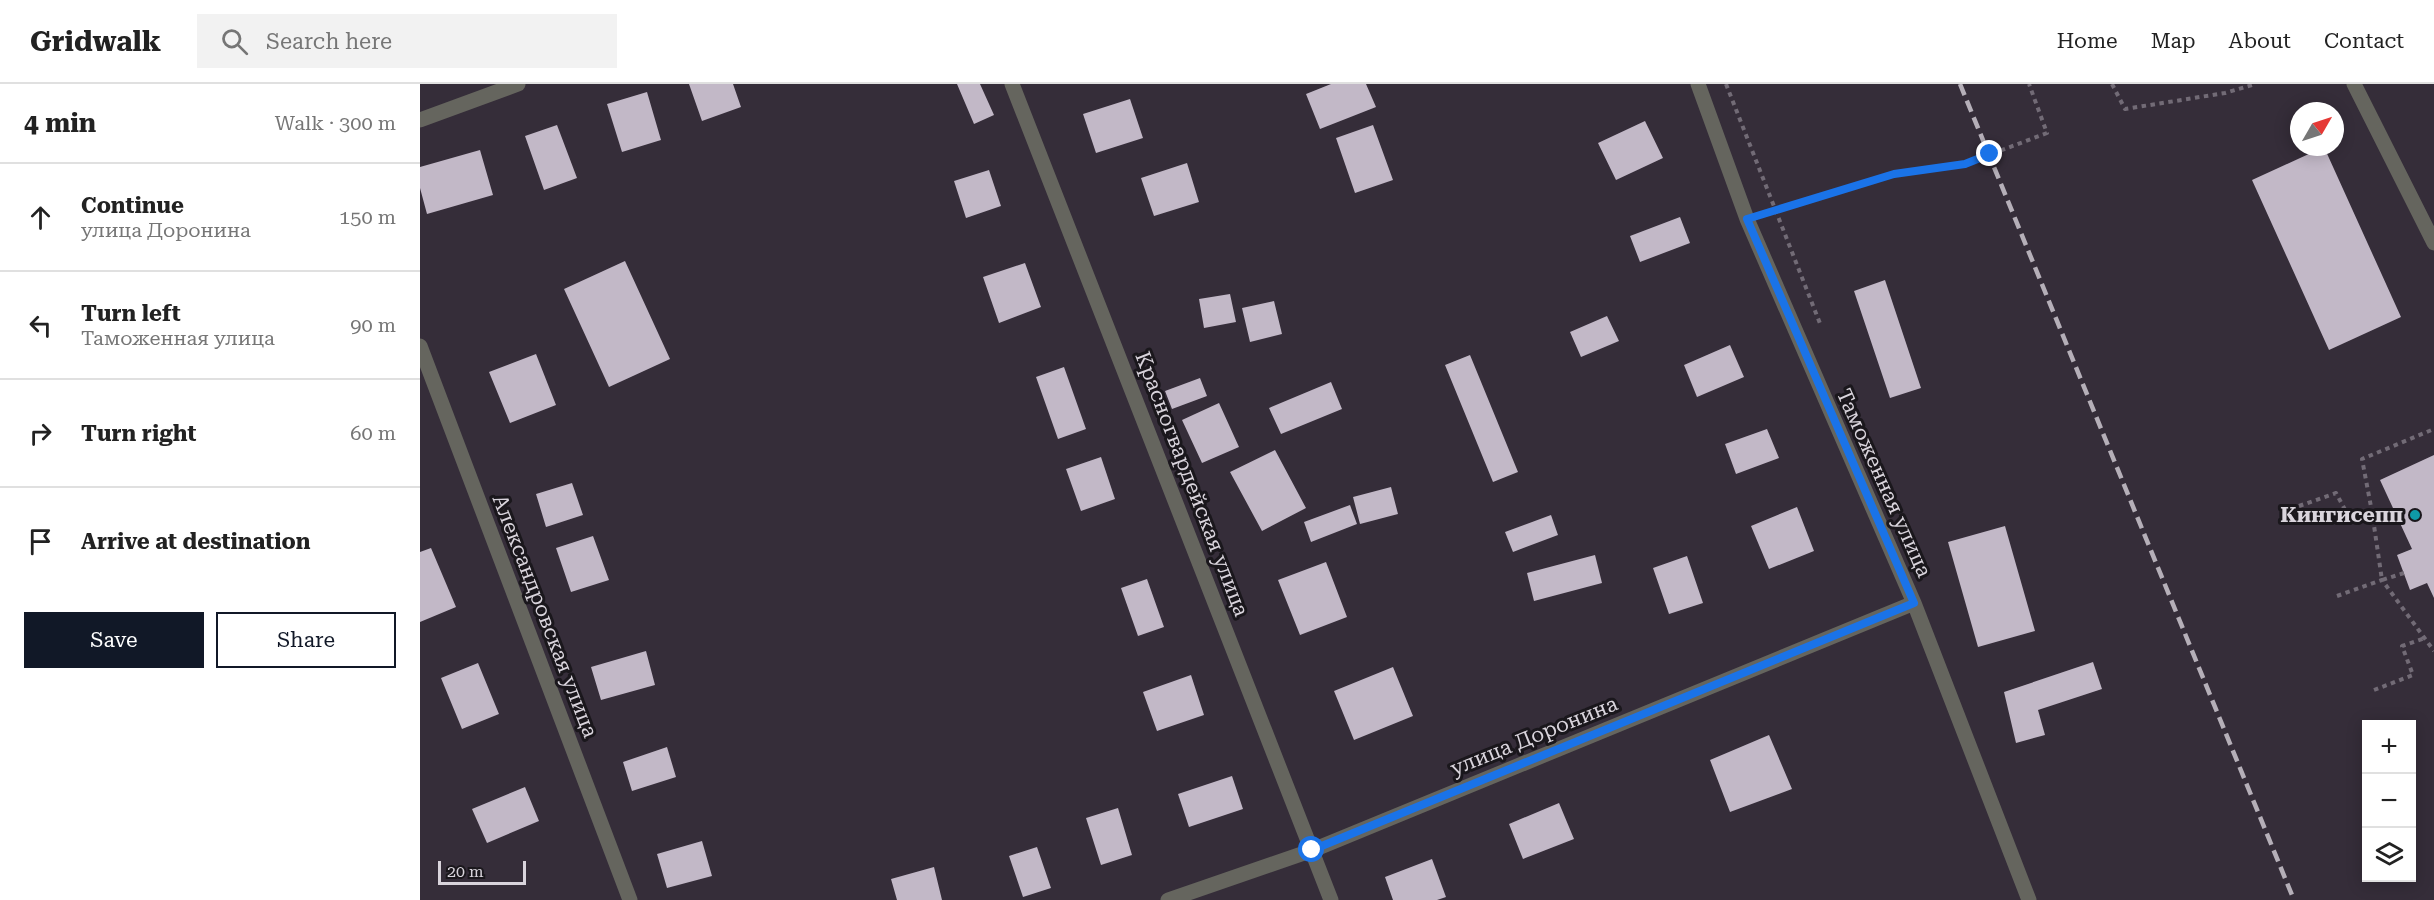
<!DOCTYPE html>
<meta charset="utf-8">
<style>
:root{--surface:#fff;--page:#f2f2f2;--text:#222;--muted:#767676;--line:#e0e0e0;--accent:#111827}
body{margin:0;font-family:"Roboto Serif",serif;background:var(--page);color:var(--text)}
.controls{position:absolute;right:18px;bottom:18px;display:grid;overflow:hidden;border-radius:0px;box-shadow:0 3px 15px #0003}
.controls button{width:54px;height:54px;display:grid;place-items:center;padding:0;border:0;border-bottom:2px solid var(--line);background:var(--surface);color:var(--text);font:30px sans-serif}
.compass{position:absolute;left:1870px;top:18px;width:54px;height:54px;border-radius:50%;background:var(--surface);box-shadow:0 3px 15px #0003;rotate:51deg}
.scale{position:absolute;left:18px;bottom:15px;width:88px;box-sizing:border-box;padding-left:6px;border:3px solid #d9d4dc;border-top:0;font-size:16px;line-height:21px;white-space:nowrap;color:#d9d4dc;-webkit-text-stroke:4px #1a171c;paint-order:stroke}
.stop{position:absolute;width:18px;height:18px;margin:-14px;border:4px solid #1a73e8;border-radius:50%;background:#fff}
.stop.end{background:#1a73e8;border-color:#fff;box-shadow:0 2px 6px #0008}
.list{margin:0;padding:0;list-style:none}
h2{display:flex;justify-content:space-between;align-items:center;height:78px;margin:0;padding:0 24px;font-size:26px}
h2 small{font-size:20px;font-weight:400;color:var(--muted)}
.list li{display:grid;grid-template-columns:39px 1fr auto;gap:18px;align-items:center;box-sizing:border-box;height:108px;padding:0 24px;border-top:2px solid var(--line)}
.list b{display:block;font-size:22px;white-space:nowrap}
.list p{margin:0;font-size:20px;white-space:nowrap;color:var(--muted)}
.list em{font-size:20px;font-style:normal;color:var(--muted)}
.actions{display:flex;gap:12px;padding:18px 24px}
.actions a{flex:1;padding:14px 0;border:2px solid var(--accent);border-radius:0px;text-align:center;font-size:21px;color:var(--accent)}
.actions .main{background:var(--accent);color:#fff}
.icon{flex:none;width:33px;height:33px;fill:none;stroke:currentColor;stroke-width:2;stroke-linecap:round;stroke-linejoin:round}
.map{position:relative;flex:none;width:2014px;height:816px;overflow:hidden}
header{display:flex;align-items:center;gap:36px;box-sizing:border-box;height:84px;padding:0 30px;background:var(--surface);border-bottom:2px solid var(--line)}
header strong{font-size:28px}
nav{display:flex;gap:33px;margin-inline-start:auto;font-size:21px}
.search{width:420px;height:54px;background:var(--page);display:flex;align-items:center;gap:15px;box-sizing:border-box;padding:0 21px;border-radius:0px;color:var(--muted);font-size:22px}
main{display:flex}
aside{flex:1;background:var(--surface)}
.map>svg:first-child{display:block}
</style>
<header>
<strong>Gridwalk</strong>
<div class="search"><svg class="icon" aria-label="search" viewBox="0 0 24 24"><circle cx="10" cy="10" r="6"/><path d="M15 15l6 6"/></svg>Search here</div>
<nav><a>Home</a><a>Map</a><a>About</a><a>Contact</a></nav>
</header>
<main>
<aside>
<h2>4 min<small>Walk · 300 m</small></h2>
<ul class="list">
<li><svg class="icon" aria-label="ahead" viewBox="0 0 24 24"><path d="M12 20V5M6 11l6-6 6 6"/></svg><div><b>Continue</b><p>улица Доронина</p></div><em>150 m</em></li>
<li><svg class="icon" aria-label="left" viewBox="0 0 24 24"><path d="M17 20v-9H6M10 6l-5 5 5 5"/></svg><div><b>Turn left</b><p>Таможенная улица</p></div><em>90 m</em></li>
<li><svg class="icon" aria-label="right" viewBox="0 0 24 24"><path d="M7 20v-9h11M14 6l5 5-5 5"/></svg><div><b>Turn right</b></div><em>60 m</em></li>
<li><svg class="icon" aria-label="arrive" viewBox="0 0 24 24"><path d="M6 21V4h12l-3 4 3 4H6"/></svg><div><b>Arrive at destination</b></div></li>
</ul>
<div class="actions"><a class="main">Save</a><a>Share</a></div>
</aside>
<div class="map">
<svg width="2014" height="816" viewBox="0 0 2014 816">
<rect width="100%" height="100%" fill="#352d39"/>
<path fill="#c2b8c7" d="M269,0H313L321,23L282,37Z
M537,0H560L574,31L554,40Z
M911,0H946L956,23L900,45L886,10Z
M227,8L241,56L202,68L187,20Z
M710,15L723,54L676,69L663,30Z
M1225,37L1243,74L1196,96L1178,59Z
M137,41L157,94L124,106L105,52Z
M953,41L973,96L935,109L916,54Z
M1904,63L1981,233L1909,266L1832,96Z
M60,66L73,111L7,130L0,104V83Z
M767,79L779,118L734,132L721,94Z
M569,86L581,122L546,134L534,97Z
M1260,133L1270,159L1220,178L1210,152Z
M205,177L250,275L189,303L144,205Z
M605,179L621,223L579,239L563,193Z
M1465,196L1501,304L1470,314L1434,207Z
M810,210L816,238L784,244L779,215Z
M854,217L862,250L830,258L822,224Z
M1187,232L1199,257L1161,273L1150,248Z
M1310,261L1324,293L1277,313L1264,281Z
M116,270L136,321L90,339L69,288Z
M1050,271L1098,388L1073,398L1025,281Z
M644,283L666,345L638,355L616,293Z
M780,294L787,312L752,325L745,307Z
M911,298L922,325L861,350L849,324Z
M799,319L819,363L782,379L762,336Z
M1347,345L1359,374L1316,390L1305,360Z
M855,366L886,424L842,447L810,388Z
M2014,371V514L2007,499L1990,506L1977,471L1992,465L1960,396Z
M681,373L695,415L661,427L646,385Z
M152,399L163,431L126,443L116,410Z
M971,403L978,430L940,440L933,413Z
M930,421L937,440L891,458L884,438Z
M1377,423L1394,467L1349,485L1331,442Z
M1131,431L1138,451L1093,468L1085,448Z
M1585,442L1615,547L1558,563L1528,458Z
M173,452L189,496L151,508L136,464Z
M11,464L36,523L0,538V468Z
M1175,471L1182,499L1114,517L1107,489Z
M1267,472L1283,519L1249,530L1233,484Z
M906,478L927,533L880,551L858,496Z
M727,495L744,543L718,552L701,504Z
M226,567L235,601L181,616L171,583Z
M1673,578L1682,605L1618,626L1625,651L1596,659L1584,608Z
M58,579L79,630L42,645L21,594Z
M973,583L993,632L934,656L914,607Z
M771,591L784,631L737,647L723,608Z
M1349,651L1372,705L1310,728L1290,676Z
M247,663L256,693L212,707L203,678Z
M812,692L823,725L769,743L758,710Z
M105,703L119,737L67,759L52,725Z
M1139,719L1154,755L1103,775L1089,740Z
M698,724L712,771L681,781L666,734Z
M282,757L292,792L247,804L237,770Z
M617,763L631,804L603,813L589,772Z
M1012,775L1026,813L1017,816H973L965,793Z
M514,783L522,816H477L471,795Z"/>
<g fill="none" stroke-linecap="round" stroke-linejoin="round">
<path stroke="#726b76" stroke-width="4" stroke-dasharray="4.5 4.5" stroke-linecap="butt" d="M1306,0L1401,242
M1692,0L1705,25L1805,9L1836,0
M1347,129L1474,89L1545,80L1627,49L1609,0
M1879,422L1916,409L1930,435L1952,428
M1984,489L1962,496L1952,428L1942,375L2014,345
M1917,512L1962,496L2014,567
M1954,606L1993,591L1982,562L2005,554"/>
<path stroke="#65655e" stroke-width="15" d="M592,0L911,816
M1278,0L1327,135L1494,519L1609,816
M1934,0L2014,159
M0,36L98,0
M0,262L210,816
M748,816L893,766L1494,519"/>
<path stroke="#b5afb8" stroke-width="4.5" stroke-dasharray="12 6" stroke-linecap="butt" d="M1540,0L1874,816"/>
</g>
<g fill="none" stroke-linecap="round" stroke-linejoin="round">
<path stroke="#1a73e8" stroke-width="8" d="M892,766L1494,519L1327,135L1474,90L1545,80L1570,70"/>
</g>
<circle fill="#0f9aa8" stroke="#1a171c" stroke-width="2" cx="1995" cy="431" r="6"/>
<g text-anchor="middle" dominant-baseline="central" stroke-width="6" stroke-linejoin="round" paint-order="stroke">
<g font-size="21" fill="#d9d4dc" stroke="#1a171c">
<text transform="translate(1464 399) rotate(66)">Таможенная улица</text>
<text transform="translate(772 400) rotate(69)">Красногвардейская улица</text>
<text transform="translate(125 532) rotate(69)">Александровская улица</text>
<text transform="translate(1114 652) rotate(-22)">улица Доронина</text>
</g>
<g font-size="21" font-weight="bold" fill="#d9d4dc" stroke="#1a171c" text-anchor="end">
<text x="1983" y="431">Кингисепп</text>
</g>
</g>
</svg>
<div class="controls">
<button>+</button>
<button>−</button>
<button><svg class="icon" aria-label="layers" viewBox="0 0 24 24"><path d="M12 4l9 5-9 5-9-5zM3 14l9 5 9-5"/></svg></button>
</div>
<svg class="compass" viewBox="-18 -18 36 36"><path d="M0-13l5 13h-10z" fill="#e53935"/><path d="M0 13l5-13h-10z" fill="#767676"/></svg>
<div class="scale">20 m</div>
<div class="stop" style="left:892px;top:766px"></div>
<div class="stop end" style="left:1570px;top:70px"></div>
</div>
</main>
